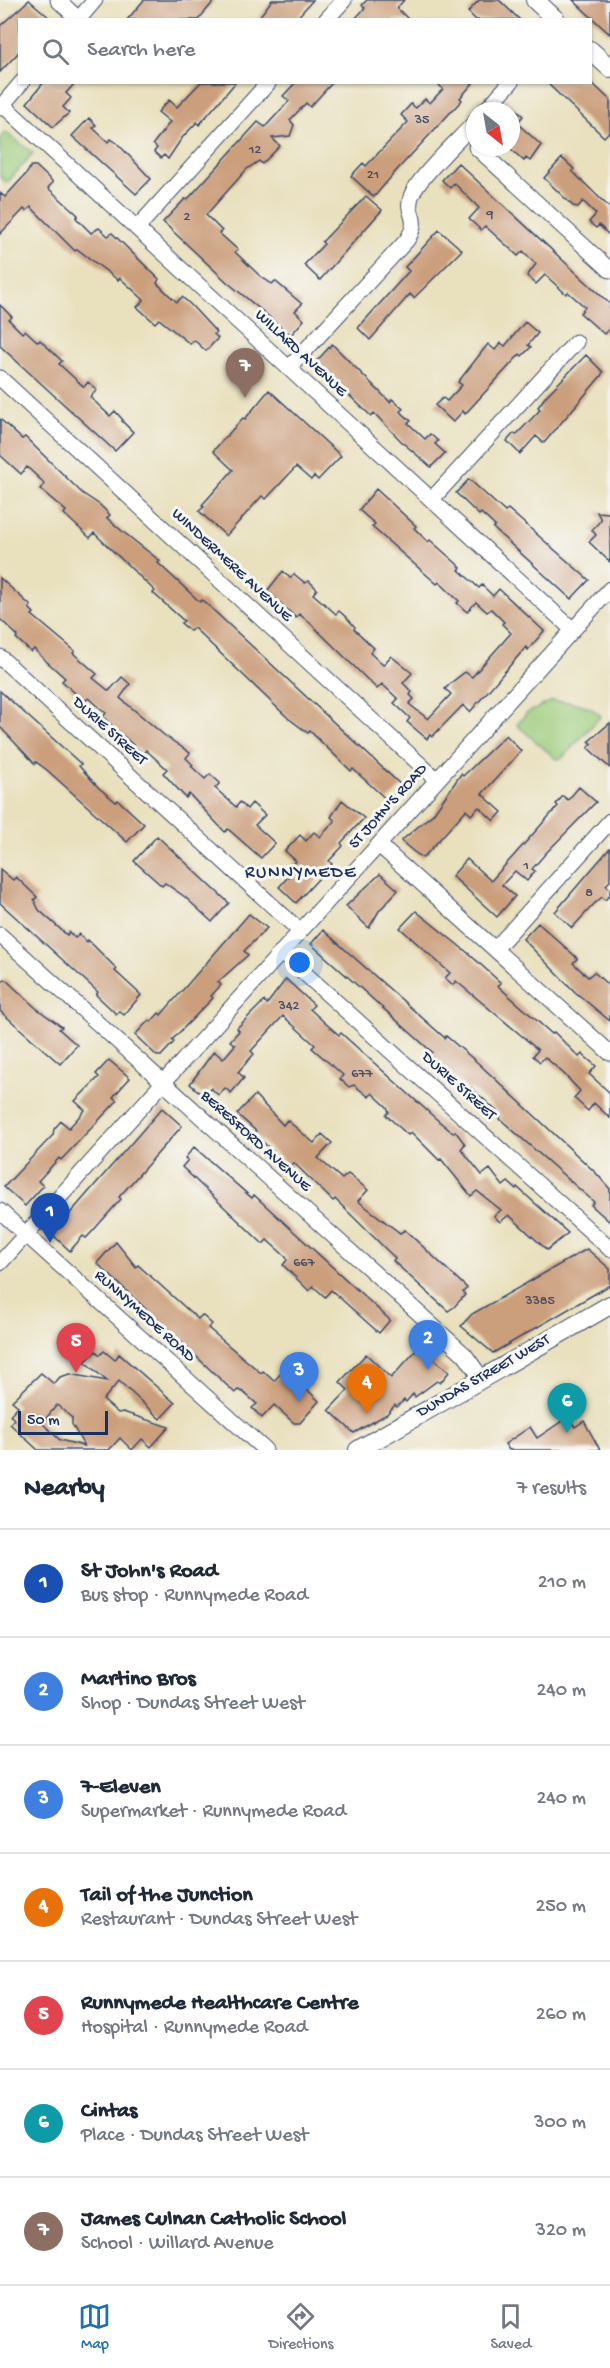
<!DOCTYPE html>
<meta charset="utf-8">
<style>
:root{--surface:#fff;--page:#f2f2f3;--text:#1f2937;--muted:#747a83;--line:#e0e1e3;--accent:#1f6fb2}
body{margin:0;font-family:"Gochi Hand",sans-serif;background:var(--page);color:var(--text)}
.compass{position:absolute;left:466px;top:102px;width:54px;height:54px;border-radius:50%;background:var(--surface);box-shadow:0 2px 4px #0004;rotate:149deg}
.scale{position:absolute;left:18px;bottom:15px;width:90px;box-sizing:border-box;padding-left:6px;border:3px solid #1b2f5e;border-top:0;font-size:16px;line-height:21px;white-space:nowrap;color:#1b2f5e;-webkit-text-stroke:4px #f6f6f2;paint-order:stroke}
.you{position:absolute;left:300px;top:963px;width:21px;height:21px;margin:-15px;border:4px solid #fff;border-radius:50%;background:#1a73e8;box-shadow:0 0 0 9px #1a73e833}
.badge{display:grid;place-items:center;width:39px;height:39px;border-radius:50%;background:var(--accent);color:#fff;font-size:20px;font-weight:700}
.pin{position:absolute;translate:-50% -50px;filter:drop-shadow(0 2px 3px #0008)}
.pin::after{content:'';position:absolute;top:32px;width:21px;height:18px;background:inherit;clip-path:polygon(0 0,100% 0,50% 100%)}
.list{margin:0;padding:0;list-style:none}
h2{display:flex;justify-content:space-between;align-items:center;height:78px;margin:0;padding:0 24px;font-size:26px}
h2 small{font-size:20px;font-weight:400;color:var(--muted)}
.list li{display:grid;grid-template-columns:39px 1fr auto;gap:18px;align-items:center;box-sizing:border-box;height:108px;padding:0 24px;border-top:2px solid var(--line)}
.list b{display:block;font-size:22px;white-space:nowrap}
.list p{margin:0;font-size:20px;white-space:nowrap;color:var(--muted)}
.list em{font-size:20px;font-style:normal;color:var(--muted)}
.icon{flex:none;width:33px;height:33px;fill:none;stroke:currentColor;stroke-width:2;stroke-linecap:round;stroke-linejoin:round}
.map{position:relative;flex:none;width:610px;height:1450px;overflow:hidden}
.search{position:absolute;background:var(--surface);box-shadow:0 2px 4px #0004;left:18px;right:18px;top:18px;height:66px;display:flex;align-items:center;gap:15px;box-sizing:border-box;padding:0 21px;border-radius:0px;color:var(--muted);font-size:22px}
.sheet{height:834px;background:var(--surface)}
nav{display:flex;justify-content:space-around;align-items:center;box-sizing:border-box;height:84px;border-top:2px solid var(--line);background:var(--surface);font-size:16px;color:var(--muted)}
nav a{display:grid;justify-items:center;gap:3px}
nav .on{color:var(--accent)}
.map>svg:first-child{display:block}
</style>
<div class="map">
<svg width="610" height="1450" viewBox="0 0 610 1450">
<rect width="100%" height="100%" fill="#f6f6f2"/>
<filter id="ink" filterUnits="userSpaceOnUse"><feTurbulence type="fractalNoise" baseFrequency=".0167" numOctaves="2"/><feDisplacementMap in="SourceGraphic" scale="12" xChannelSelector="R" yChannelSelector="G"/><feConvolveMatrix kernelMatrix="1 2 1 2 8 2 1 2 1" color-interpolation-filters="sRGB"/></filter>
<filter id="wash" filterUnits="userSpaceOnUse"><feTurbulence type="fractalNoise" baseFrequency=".008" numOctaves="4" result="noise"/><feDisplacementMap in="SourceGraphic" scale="24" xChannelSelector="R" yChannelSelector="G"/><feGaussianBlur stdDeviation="1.35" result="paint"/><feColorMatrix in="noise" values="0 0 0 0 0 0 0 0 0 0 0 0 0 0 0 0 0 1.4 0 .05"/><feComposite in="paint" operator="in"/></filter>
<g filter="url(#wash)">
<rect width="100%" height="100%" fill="#e9e0bd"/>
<path fill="#9dcc7a" stroke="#5c7e6c" stroke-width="1.5" d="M5,132L33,153L7,183L0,177V138Z
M552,701C572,702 586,702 601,716L562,758L556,759L517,725L527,713Z"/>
<g id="blocks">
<path fill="#cb9e7b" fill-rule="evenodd" d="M29,0L52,20H20V51L0,72V26Z
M144,0H215L198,20H127Z
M272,0H313L296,19L293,16L289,20H257Z
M367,0H404L397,8L409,20H354L365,8L362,5Z
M479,0H499L520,20H476L468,12Z
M573,0H610V34L602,27Z
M44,82H76L66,93L71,98L63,107L69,113L53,127L27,103Z
M201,82H236L199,125L197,122L182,138L168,159L164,155L161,158L154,152L157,148L153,144L170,122L158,112L169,100L177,107Z
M296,82H333L310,107L306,103L290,120L294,125L290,136L272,138L280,146L262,164L259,161L247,169L206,215L222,231L219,233L238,250L235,252L260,276L272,284L275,281L302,304L295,311L304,320L291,335L227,282L163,222L185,199L187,200L258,122L265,127L289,101L283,96Z
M436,82H474L460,98L462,100L397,170L374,197L351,176L363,163L366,166L408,122L401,115L411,104L416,108L425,99L430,103L443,89Z
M546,82H591L610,100V131L604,137Z
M511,105L523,116L517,123L541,145L530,161L526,158L524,161L511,149Z
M89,118L96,125L93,128L108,142L111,139L117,143L151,179L136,194L72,136Z
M562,158L574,169L572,171L610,208V236L599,225L596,228L589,222L596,214L583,201L578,207L573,206L544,178Z
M458,163L610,304V328L604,334L580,313L585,307L568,292L566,294L545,275L536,284L527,276L536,264L523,251L518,256L485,226L481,230L469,219L479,208L454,183L450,188L442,180Z
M31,166H36L53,182L48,188L78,215L76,218L91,233L99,228L108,236L112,233L159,279L157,283L170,296L177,302L182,297L191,305L216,332L214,334L218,338L206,351L194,340L190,344L159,319L155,323L137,307L144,300L120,278L118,280L77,249L75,251L31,207L26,211L24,209L0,234V193L5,197L27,173Z
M366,196L382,210L320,280L304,265L324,244L322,242Z
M439,230L462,250L414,298L410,294L370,340L358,328L409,271L405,267Z
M0,305L12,317L9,320L22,333L25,330L38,342L40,340L62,361L59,364L84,387L88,382L97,390L90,397L110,416L115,411L123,420L122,421L133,432L118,448L115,451L0,346Z
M525,322L538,333L528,345L531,347L522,356L520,354L465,414L463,411L453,422L435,405L443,398L447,401L462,385L458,382L488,344L495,350L501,343L505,346Z
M332,344L390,402L392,399L403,409L400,411L411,421L408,423L425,439L430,434L438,441L435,444L445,453L431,467L403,443L374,413L371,416L315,363Z
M586,355L603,372L601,376L544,443L536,436L520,454L507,441L514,433L516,435L538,412L540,409L538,407L546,396Z
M269,390L341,456L318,480L314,476L311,480L296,467L266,499L262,496L226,536L199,511L204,507L202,505L233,470L213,451L243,418L245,419Z
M0,419L22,439L25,437L82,493L100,505L110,515L107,518L122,531L160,561L158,563L200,602L202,600L211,608L402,786L388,801L353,769L351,771L310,731L308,733L288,718L194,628L190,631L181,623L184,621L153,593L155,591L115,553L94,533L90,538L64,514L66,511L40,489L44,485L42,481L27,467L21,474L0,455Z
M469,479L505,512L508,509L589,580L574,596L571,599L493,528L495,526L481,513L479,515L456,493Z
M376,489L416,526L414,528L428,542L430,540L456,563L461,568L459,570L479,588L482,585L493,596L499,589L544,631L528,650L526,647L470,712L463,705L432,737L430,735L427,739L407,722L410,718L394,703L398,699L382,684L377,689L309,622L299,614L296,618L267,591L283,571L290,578L294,574L305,583L309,581L317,589L313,594L336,614L339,611L347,618L355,627L354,629L374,648L370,653L383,665L391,656L412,673L403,683L412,692L410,695L414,699L409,704L428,719L451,694L445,689L452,682L465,672L472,677L511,633L502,624L504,622L491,609L487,612L476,602L467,612L457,603L459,601L439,582L437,584L372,527L375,524L359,510Z
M610,511V562L589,542L596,535L592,530L601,520L597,512L608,513Z
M0,578L31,606L29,608L34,613L32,615L75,651L73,653L97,674L93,678L109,691L122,677L130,684L120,698L164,735L190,753L186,758L193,765L191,766L205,779L210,774L220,783L215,788L236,807L240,802L247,809L252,803L265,815L255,825L275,843L261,858L228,829L225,832L189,794L186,798L163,773L167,769L146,750L143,754L103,717L106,713L89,698L86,700L77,695L62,681L65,678L46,661L34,649L31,652L16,638L18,636L0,619Z
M0,691L81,764L79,766L99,788L116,802L118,800L144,824L127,842L47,770L36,762L35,764L0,727Z
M610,723V768L588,748L592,744L589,741Z
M506,735L521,751L482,794L502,812L494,821L479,807L471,815L466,810L423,858L414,852L401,841L433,814L461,774L463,776Z
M579,787L596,802L546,853L532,869L535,871L527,881L515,871L502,885L515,896L497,917L452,876L467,859L491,881L558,806L556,804L563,796L568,800Z
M342,800L364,818L341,843L343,846L329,861L332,864L296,903L279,887L289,876L286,873L296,861L285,851L300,835L306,841L314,832L320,837L335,821L331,817Z
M157,836L229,903L212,922L185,897L165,883L162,886L134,861Z
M610,848V881L606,885L610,889V895L605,900L602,897L594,904L572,928L555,912Z
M0,869L13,880L16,877L37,897L34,900L39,910L67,935L69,932L75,938L79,934L87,942L88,940L117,969L115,971L141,995L124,1015L119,1011L116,1014L109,1007L96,995L98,992L0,903Z
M380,874L398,890L379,911L369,928L346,906Z
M416,911L468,953L501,983L498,986L552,1034L554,1032L579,1057L582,1054L596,1066L589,1074L610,1093V1118L594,1103L588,1111L574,1098L580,1091L564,1074L545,1057L540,1062L533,1056L538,1050L522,1036L456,981L453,985L445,978L450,973L400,928Z
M249,914L267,928L244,951L248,955L218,982L221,985L211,996L213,998L172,1040L174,1042L161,1056H157L135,1035L149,1020L151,1022L159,1013L161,1015Z
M538,923L575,956L577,959L573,963L588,977L594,972L610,987V1021L575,992L525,941L523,939Z
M323,930L445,1038L446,1036L478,1063L596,1173L610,1189V1222L591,1205L594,1202L500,1119L501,1115L471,1088L469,1091L429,1055L432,1052L311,944Z
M5,979L36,1008L62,1027L59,1029L77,1045L60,1064L0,1011V984Z
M286,979L314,1005L310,1009L324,1022L339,1035L341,1033L434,1117L453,1133L455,1131L465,1144L461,1149L482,1175L490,1169L503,1186L508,1182L516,1189L517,1187L568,1233L547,1250L509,1215L500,1222L494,1216L501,1210L477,1191L471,1196L441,1159L439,1160L411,1132L408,1135L386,1115L389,1112L387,1107L372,1093L369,1097L354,1085L349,1087L340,1079L343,1075L312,1048L315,1045L283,1016L251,1051L254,1054L238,1072L244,1078L231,1093L225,1088L218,1095L211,1088L204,1096L190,1084L214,1051L223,1059L235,1045L230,1041L239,1031L237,1028L264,1001L267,1004Z
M109,1060L130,1078L113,1097L117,1101L61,1160L59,1158L38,1181L43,1186L25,1206L4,1187L53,1135L54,1129L61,1121L69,1128L85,1110L75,1101L99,1077L96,1074Z
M255,1095L283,1125L287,1120L314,1143L322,1134L332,1143L318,1158L342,1179L348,1174L356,1180L368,1190L358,1201L400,1233L405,1230L467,1288L463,1292L465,1295L454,1307L448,1311L393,1261L395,1258L335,1199L333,1201L294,1163L290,1167L254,1134L256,1131L237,1114Z
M162,1108L182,1126L119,1197L121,1199L91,1233L86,1238L83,1236L70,1251L52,1234Z
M194,1147L252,1198L254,1195L266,1206L390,1320L379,1333L331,1290L325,1297L313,1286L309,1291L283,1265L287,1260L286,1257L267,1240L263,1244L182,1167L188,1160L185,1158Z
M116,1242L136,1267L138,1265L198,1319L202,1315L212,1324L208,1328L261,1373L263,1371L274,1381L291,1362L303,1373L297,1380L319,1401L300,1423H294L274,1405L262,1418L252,1408L257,1404L243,1392L238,1390L235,1393L97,1263Z
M587,1249L610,1269V1285L493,1353L461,1326L472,1314Z
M420,1346L449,1372L440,1383L437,1381L415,1397L413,1394L406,1402L404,1400L397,1407L395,1405L387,1414L354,1433L329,1410L348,1390L340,1382L366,1354L391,1378Z
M96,1351L100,1355L104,1351L115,1360L119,1354L175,1403L160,1419L119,1381L103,1400L118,1413L123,1412L169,1427L151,1447L142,1439L132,1450L120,1438L109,1450H38L10,1424L14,1419L10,1415L18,1406L12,1401L41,1373L54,1384L60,1377L70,1374L107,1381L85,1362ZM57,1405L72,1418V1424L84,1446L60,1440L42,1423Z
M568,1417L575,1427L584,1421L600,1450H509L505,1444L530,1427L537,1438Z"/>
</g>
</g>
<g filter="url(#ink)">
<use href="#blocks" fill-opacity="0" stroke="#3a4a6c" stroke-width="1.5"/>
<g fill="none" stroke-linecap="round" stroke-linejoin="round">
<g stroke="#3a4a6c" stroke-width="17">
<path id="minor" d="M58,0L78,19
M78,20L95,0
M326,20L344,0
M3,105L573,630
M0,108L22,82
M485,111L511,82
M476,147L610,270
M137,228L269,82
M290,367L407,240C422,216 405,216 411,197C416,179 461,138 475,122
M0,378L437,780
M432,499L576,342
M0,657L300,931
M379,845L610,1053
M0,935L465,1355L482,1379
M496,948L610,821
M281,952L610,1249
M0,1211L265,1450
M0,1263L610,589"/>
</g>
<g stroke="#3a4a6c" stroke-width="20">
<path id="major" d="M535,0L556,20
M590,50L610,68
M358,1450L610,1305"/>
</g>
<use href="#minor" stroke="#fff" stroke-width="15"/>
<use href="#major" stroke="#fff" stroke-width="18"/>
</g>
</g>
<g text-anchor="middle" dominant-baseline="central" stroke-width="6" stroke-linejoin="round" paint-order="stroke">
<g font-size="14" fill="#474b65">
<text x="422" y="120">35</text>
<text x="255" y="150">12</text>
<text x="373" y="175">21</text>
<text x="490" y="215">9</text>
<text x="187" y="217">2</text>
<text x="526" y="866">1</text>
<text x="589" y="893">8</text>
<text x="289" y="1006">342</text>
<text x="362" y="1074">677</text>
<text x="304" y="1263">667</text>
<text x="540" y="1301">3385</text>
</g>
<g font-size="16" fill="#1b2f5e" stroke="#f6f6f2">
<text transform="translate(300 354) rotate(43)">WILLARD AVENUE</text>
<text transform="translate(231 566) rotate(43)">WINDERMERE AVENUE</text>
<text transform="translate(109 732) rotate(42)">DURIE STREET</text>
<text transform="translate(389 807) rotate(-48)">ST JOHN'S ROAD</text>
<text transform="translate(458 1087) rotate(42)">DURIE STREET</text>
<text transform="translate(255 1142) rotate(42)">BERESFORD AVENUE</text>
<text transform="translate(144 1317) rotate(42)">RUNNYMEDE ROAD</text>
<text transform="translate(484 1377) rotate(-30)">DUNDAS STREET WEST</text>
</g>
<g font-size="18" letter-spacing="1.5" fill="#1b2f5e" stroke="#f6f6f2">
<text x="301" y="873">RUNNYMEDE</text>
</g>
</g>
</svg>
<svg class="compass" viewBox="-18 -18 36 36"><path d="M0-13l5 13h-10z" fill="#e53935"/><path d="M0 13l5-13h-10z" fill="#747a83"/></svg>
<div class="scale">50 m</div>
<div class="you"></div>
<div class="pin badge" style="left:50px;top:1243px;background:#1a4fb4">1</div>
<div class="pin badge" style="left:428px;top:1370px;background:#3f7fe0">2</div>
<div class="pin badge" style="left:299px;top:1402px;background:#3f7fe0">3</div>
<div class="pin badge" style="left:367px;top:1414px;background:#e8710a">4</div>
<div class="pin badge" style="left:76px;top:1373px;background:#e0444e">5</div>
<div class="pin badge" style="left:567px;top:1433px;background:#0f9aa8">6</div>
<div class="pin badge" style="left:245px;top:398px;background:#8d6e63">7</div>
<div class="search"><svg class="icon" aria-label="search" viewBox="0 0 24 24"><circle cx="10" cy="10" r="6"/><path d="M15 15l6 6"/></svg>Search here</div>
</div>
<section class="sheet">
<h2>Nearby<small>7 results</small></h2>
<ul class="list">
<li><span class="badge" style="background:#1a4fb4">1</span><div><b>St John's Road</b><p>Bus stop · Runnymede Road</p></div><em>210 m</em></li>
<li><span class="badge" style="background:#3f7fe0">2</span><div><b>Martino Bros</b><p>Shop · Dundas Street West</p></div><em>240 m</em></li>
<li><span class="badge" style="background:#3f7fe0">3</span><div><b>7-Eleven</b><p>Supermarket · Runnymede Road</p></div><em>240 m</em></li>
<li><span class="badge" style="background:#e8710a">4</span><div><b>Tail of the Junction</b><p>Restaurant · Dundas Street West</p></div><em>250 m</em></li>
<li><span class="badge" style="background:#e0444e">5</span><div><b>Runnymede Healthcare Centre</b><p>Hospital · Runnymede Road</p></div><em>260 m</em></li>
<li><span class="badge" style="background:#0f9aa8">6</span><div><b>Cintas</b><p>Place · Dundas Street West</p></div><em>300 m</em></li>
<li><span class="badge" style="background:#8d6e63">7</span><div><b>James Culnan Catholic School</b><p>School · Willard Avenue</p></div><em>320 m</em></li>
</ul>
</section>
<nav>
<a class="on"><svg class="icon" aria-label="map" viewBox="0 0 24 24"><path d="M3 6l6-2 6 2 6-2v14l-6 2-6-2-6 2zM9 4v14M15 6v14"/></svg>Map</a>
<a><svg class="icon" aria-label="directions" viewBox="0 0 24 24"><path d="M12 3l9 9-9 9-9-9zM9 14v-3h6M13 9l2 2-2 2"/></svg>Directions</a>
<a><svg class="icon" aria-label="saved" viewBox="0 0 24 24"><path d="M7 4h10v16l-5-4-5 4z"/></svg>Saved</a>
</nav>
